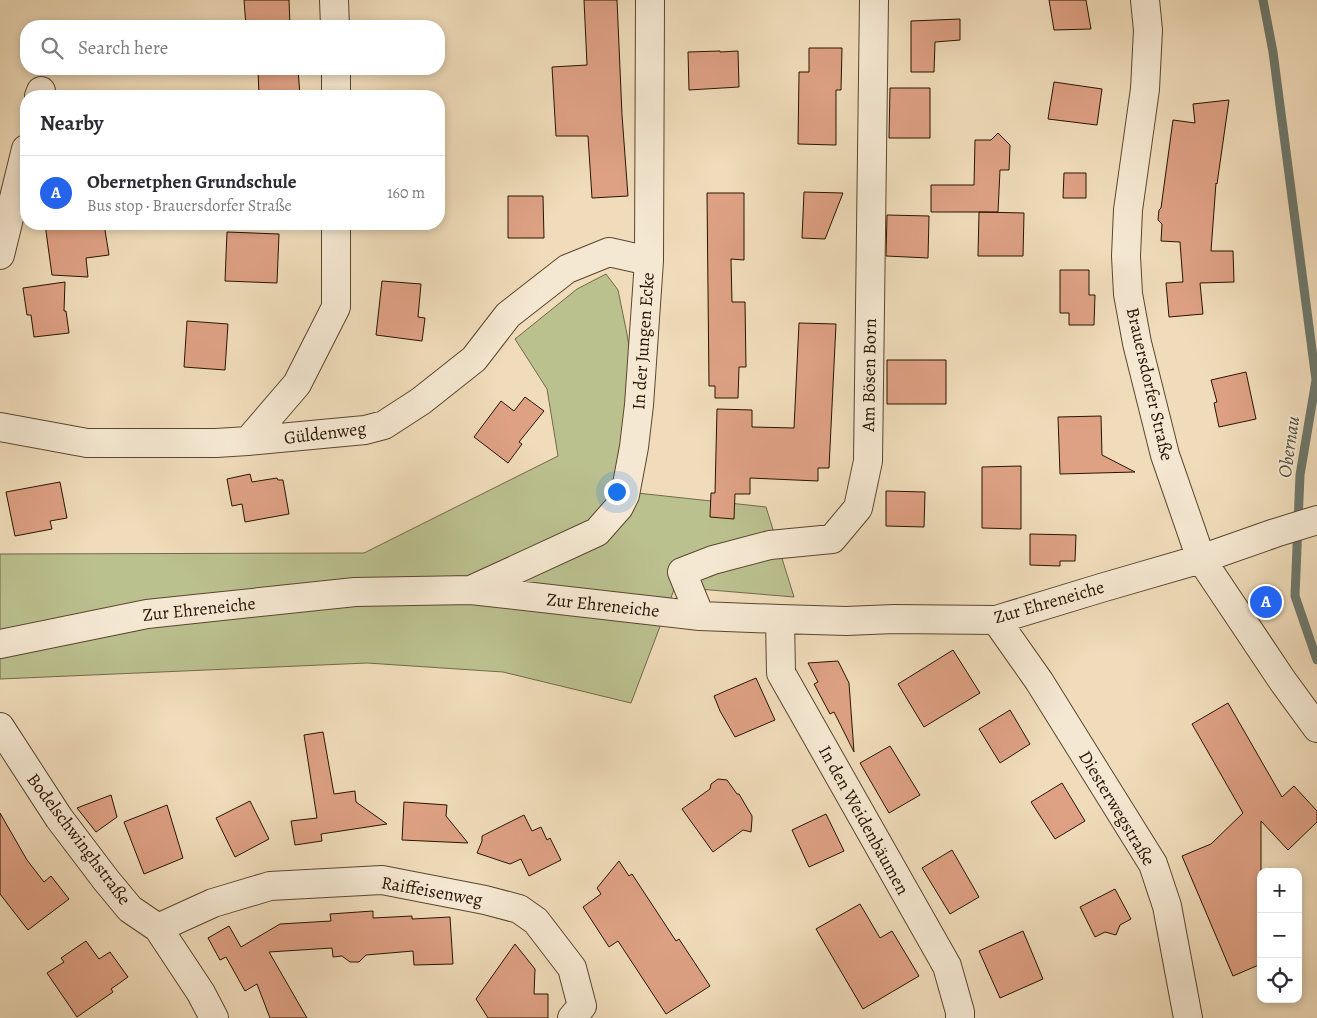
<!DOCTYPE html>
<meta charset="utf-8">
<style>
:root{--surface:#fff;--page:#f7f7f7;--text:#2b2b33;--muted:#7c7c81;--line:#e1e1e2;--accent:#2563eb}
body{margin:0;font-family:Alegreya,serif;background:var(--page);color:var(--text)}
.controls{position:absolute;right:15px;bottom:15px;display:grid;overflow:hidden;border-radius:10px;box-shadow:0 2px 8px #0003}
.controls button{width:45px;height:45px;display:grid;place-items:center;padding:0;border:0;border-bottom:1px solid var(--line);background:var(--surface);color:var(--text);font:25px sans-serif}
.you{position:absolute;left:616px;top:491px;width:18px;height:18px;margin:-12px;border:4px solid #fff;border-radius:50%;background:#1a73e8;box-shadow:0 0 0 8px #1a73e833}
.badge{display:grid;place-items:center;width:32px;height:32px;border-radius:50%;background:var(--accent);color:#fff;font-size:16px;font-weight:700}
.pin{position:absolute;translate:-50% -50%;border:2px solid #fff;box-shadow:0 1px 5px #0006}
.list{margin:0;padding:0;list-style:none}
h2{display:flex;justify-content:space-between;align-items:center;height:65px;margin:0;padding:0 20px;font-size:21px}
h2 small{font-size:16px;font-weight:400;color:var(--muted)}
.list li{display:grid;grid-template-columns:32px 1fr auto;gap:15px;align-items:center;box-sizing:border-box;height:75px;padding:0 20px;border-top:1px solid var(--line)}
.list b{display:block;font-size:19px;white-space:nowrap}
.list p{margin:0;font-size:16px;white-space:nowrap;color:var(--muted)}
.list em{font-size:16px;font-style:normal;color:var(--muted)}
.icon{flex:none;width:28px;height:28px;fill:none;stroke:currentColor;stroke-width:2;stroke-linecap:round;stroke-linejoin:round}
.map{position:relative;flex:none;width:1317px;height:1018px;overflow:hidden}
.search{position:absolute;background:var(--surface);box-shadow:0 2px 8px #0003;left:20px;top:20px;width:425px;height:55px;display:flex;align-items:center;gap:12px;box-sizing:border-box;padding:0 18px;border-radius:20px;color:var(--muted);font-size:19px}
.panel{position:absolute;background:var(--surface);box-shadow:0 2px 8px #0003;left:20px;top:90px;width:425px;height:140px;border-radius:20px}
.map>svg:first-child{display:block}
</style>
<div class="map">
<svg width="1317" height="1018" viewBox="0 0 1317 1018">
<rect width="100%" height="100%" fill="#f0dcba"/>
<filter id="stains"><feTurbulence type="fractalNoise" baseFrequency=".004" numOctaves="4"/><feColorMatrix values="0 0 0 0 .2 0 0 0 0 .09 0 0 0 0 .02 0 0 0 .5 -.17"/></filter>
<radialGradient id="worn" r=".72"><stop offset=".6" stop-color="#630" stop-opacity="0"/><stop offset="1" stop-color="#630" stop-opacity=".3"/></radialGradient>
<path fill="#bbc08f" stroke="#726a48" d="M606,274L618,290L627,334L632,366L628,492L766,507L794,597L675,587L631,703L503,672L367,663L0,679V554L364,553L558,456L547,389L515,339L577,289Z"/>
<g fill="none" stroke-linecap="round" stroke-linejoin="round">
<path stroke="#6d786c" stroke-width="9" d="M1263,0L1273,52L1316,380L1300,475L1295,596L1317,660"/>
</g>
<path fill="#dea184" stroke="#281400" d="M244,0H289L290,26H246Z
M584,0H617L622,115L628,196L592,198L588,136H556L552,67L587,65Z
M1049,0H1086L1091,29L1054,30Z
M960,19V40L935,42L934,72H911V21Z
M809,48H842L841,90H836V145L798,144L799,72H809Z
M720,51V52L738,51L739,87L689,90L688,52Z
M258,69H298L300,96H259Z
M1054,82L1102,89L1097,125L1048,119Z
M890,88H930V138H889Z
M1229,100L1217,184L1216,183L1211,251H1233L1234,282L1200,283L1203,314L1169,317L1166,283L1183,282L1180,242L1161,241L1162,224L1158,220L1159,210L1161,208L1173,120L1195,123L1193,104Z
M998,133L1010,145L1009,170H1000L998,212H931V185H974L975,140H991Z
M1064,173H1086V198H1063Z
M804,192L843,193L825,239L802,238Z
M707,193H744V260L731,259L732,302H745L746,367H739L738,398H715V386H709Z
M508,196H543L544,238H508Z
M979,212L1024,213L1023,256H978Z
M887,215L929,216L928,258L886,256Z
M45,224H104L109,255L86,258L88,277L52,275Z
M227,232L279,234L277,283L225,281Z
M1060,270H1089V295H1095L1094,325H1069V313H1060Z
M382,281L421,284L418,317L425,318L422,341L376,335Z
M65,282L64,311H66L69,333L34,337L31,315H27L23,288Z
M187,321L228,324L225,370L184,367Z
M799,323L836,324L829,468H818V481L750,478V494H735L734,519L710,517L711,493H715L717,409L752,410V427L794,428Z
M887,360H946V404H887Z
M1246,372L1256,419L1219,427L1214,403L1217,402L1211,380Z
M525,397L544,411L519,442L522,444L508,463L474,437L501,401L514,411Z
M1101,416L1102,455L1135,472L1060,474L1058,417Z
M1021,466V529L982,528V467Z
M250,474L252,482L277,478L278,480H283L289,514L245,522L242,504L232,506L227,479Z
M60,482L67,518L50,521L52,529L15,536L6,492Z
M886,491L925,492L924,527L886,526Z
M1030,534L1076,535L1075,561H1060V566L1030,565Z
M953,650L980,693L924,727L898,684Z
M838,661L849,683L854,752L834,712L830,714L814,684L818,682L808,663Z
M756,678L775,720L735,737L720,711L714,696Z
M1228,703L1282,797L1294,786L1317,811V822L1288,850L1261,821V964L1233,976L1182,856L1211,844L1243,813L1192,724Z
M1010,710L1030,744L1000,763L979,729Z
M323,732L334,794L355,791L356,802L387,824L321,834L322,841L295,845L291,821L317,818L304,735Z
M890,746L920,795L889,813L860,763Z
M718,779L727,780L737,794H739L752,816V819L751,832L743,830L713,852L682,809L710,789L711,784Z
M1062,783L1085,821L1055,839L1031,802Z
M111,795L117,817L96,832L77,808Z
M250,801L269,839L235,857L216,818Z
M404,802L447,805L446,816L468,843L402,840Z
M167,805L183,858L144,874L124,822Z
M0,813L27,860L44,882L51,876L69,899L28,930L0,894Z
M826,814L844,851L809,867L792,830Z
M524,815L532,831L541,827L547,840L550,838L561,860L529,876L521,859L510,864L477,853L482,841V836Z
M952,850L979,897L950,914L922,868Z
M619,861L629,876L632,874L676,941L679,939L710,986L666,1014L618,941L609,947L583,907L601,894L597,888Z
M1115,889L1131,919L1120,925L1116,935L1105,932L1095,937L1080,907Z
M860,904L880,938L892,931L919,976L863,1009L816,929Z
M373,911V918L412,916V919L450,917L453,964L414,965L413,951L366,955L359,962H350L342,956L333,957L332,948L269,952L307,1018H270L257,984L245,991L226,957L220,960L208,938L229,926L241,947L280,924L331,921L330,914Z
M1023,931L1043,979L1000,998L979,951Z
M86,941L99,959L110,952L128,977L111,989L113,992L77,1017L47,973L64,962L61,958Z
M515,944L535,969L534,994H548V1018H488L476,999Z"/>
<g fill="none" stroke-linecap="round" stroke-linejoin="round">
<g stroke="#5a462e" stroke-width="30">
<path id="minor" d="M334,0L335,26
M1145,0L1148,30L1145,89L1128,210L1126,256L1128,294L1137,343L1165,455L1201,559L1282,680L1317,728
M336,69V96
M39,96L41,91
M0,255L26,149
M0,427L87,443H216L248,441L365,430L384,425L421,401L474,359L508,315L567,269L609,252L649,261
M248,441L297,384L336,307V224
M471,590L597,532L619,507L625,495L634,447L639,405L649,261L650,0
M700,616L682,572L713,560L770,545L832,539L858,508L868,461L874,0
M780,619L781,673L947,966L960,1012V1018
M996,620L1039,681L1153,864L1167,906L1188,1018
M0,644L147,614L355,592L471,590L700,616L780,619L846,621L894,619L996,620L1101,588L1201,559L1275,533L1317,520
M0,727L59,818L106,880L130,909L158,928L201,993L214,1018
M158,928L213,903L270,886L382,880L485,900L519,909L536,921L572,968L582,1006L572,1018"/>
</g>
<use href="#minor" stroke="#f5e8d2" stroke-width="28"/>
</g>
<g text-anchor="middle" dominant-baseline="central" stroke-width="4" stroke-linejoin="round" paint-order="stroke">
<g font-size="18" fill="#281400" stroke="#f5e8d2">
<text transform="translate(643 341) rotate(-86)">In der Jungen Ecke</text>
<text transform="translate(869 375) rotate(-89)">Am Bösen Born</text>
<text transform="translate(1150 384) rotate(77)">Brauersdorfer Straße</text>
<text transform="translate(325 433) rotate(-7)">Güldenweg</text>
<text transform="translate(1049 602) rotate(-16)">Zur Ehreneiche</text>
<text transform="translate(603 605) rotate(6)">Zur Ehreneiche</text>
<text transform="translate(199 609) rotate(-6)">Zur Ehreneiche</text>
<text transform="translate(1117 808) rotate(59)">Diesterwegstraße</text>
<text transform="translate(864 820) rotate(61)">In den Weidenbäumen</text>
<text transform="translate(79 839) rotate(53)">Bodelschwinghstraße</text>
<text transform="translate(432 891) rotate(10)">Raiffeisenweg</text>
</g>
<g font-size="19" font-style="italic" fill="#504e3f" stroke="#f5e8d2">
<text transform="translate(1289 447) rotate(-82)">Obernau</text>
</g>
</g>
<rect width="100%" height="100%" filter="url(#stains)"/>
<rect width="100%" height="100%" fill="url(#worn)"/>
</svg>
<div class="controls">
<button>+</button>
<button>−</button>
<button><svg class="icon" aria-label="locate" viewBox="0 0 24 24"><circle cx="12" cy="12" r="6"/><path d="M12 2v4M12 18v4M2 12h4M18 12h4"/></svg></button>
</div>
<div class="you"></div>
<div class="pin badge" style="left:1266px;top:602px">A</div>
<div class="search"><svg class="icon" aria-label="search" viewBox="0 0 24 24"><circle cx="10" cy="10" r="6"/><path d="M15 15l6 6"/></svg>Search here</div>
<section class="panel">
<h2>Nearby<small></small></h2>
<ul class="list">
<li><span class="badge">A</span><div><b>Obernetphen Grundschule</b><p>Bus stop · Brauersdorfer Straße</p></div><em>160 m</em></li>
</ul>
</section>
</div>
